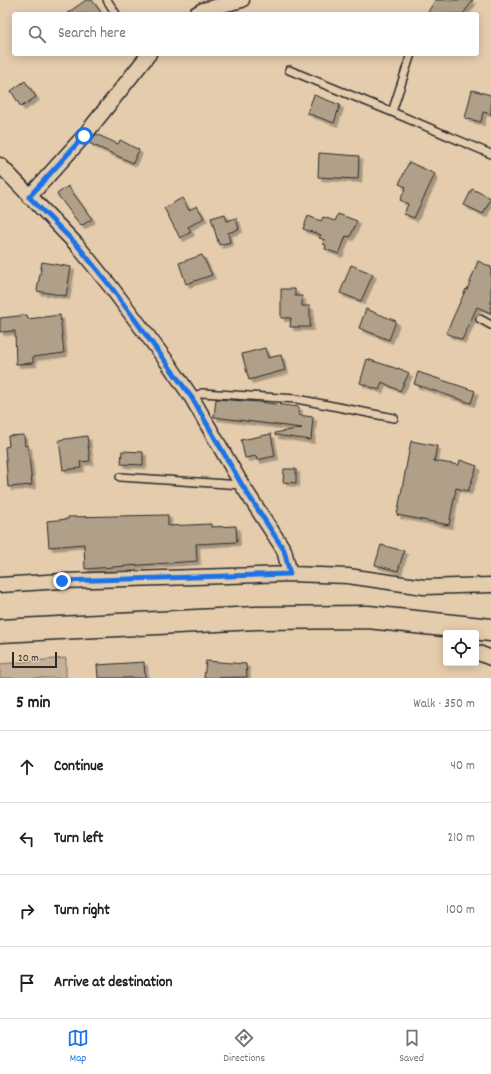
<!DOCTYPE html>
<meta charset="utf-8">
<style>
:root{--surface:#fff;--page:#f2f2f2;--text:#202124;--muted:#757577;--line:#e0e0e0;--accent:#1a73e8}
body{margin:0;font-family:Dekko,sans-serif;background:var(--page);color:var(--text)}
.controls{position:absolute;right:12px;bottom:12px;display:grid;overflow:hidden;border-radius:4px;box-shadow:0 2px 10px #0003}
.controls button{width:36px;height:36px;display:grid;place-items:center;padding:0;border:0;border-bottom:1px solid var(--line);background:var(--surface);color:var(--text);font:20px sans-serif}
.scale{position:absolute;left:12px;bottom:10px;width:45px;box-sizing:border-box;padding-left:4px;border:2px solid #2b2b2b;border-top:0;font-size:11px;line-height:14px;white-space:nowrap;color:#2b2b2b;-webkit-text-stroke:3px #e4ccad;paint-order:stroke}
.stop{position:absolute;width:12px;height:12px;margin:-9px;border:3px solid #1a73e8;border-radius:50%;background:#fff}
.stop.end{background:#1a73e8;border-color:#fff;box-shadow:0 1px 4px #0008}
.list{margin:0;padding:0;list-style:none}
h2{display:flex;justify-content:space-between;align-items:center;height:52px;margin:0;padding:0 16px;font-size:17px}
h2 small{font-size:13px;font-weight:400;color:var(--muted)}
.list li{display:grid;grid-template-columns:26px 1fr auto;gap:12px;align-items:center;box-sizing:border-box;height:72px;padding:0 16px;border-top:1px solid var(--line)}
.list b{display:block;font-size:15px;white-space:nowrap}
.list em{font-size:13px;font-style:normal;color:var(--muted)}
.icon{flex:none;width:22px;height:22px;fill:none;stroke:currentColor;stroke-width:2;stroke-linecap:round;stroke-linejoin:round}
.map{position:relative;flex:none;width:491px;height:678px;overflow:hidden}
.search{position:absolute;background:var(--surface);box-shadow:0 2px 10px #0003;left:12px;right:12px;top:12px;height:44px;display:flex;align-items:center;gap:10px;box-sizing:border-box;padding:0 14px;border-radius:4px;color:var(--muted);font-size:15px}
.sheet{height:340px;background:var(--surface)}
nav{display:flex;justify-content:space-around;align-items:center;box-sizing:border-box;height:56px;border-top:1px solid var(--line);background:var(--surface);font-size:11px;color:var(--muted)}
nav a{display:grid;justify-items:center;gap:2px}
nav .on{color:var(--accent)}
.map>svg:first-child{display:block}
</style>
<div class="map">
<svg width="491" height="678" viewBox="0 0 491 678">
<defs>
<filter id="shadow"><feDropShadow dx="3.5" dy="3.5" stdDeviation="0" flood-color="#0004"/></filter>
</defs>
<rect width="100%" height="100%" fill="#e4ccad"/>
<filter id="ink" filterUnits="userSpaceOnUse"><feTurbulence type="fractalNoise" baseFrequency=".025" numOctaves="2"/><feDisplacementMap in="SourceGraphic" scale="8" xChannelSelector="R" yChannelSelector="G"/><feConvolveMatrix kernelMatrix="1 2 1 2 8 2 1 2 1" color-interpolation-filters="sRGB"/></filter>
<g filter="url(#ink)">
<path fill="#c6b198" stroke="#786e62" d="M66,658V678H0V664Z"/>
<path fill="#b0a089" stroke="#2b2b2b" filter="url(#shadow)" d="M86,0H92L102,14H66Z
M435,0H473L463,14H427Z
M25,81L36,97L21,107L11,91Z
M472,90L491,95V114L483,112L481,122L465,118Z
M314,95L340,105L334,123L307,113Z
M96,134L118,144L120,140L139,150L133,163L89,143Z
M319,153L359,156L358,179L318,177Z
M409,162L435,174L414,218L404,214L408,204L400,200L406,187L399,184Z
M68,186L92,219L81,226L57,194Z
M472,189L491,198L483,214L464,205Z
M182,198L189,210L197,206L204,218L188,227L191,232L180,238L164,208Z
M225,214L227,221L236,218L239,229L228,233L230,242L219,245L211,218Z
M338,214L357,221L350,237L346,236L339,254L325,249L326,245L323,244L325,240L319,238L321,235L303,229L308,216L321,221L323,217L335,221Z
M202,255L212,275L186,284L179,263Z
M478,261L491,267V313L477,307L462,340L446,333L466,289L467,290Z
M42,262L71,267L66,296L37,291Z
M351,265L373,274L361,301L340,293Z
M281,289H295V296H302V306H310V327H290L291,318H281Z
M366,309L396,321L389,340L359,328Z
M27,315L28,319L60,315L64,353L33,357V363L16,364L15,331L0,332V318Z
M265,348L268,358L281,355L285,370L249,380L242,354Z
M367,359L398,369V368L409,373L400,391L382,382L379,390L360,383Z
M418,372L475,391L471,403L414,384Z
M216,399L259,402L299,407L298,415L313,417L311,440L275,435V433L302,428L214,417Z
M271,434L275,456L257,460L256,456L245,458L241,440Z
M24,435L25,446L28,445L32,485L8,487L5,447L9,446L8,436Z
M87,436L90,461L80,462L81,468L63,470L59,440Z
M411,441L437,446L434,461L459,465L460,460L477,466L468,491L456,488L449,525L397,515Z
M122,451L143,452V465L121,464Z
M284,469H296V483L283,482Z
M168,515V526L211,524V527L236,526L237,542L196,544L197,561L85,569L84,544L49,547L47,521L68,519V517Z
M381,545L404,551L398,571L375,565Z
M206,661L246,664L247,677L204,678Z
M144,662L145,678H98L97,665Z"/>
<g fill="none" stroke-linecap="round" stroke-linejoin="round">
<g stroke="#2b2b2b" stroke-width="10">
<path id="lane" d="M107,0L116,14
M289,70L392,112L491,154
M392,112L411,54
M480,319L491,325
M192,398L202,393L297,399L394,418
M120,477L242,485"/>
</g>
<g stroke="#2b2b2b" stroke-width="17">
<path id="street" d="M196,14L203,10L242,0
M0,165L77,245L111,287L168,363L192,398L242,485L284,550L290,574L348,576L424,587L491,585
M29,197L84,136L149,54
M0,585L62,581L290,574
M476,652L491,658"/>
</g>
<g stroke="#2b2b2b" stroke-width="25">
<path id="primary" d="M0,631L256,618L368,617L491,630"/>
</g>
<use href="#lane" stroke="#e4ccad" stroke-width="7"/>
<use href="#street" stroke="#e4ccad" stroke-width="14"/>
<use href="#primary" stroke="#e4ccad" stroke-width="22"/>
</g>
</g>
<g fill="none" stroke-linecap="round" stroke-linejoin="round" filter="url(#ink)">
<path stroke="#1a73e8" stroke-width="5" d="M62,581L290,574L284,550L242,485L192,398L111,287L77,245L29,197L84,136"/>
</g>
</svg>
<div class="controls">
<button><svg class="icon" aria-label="locate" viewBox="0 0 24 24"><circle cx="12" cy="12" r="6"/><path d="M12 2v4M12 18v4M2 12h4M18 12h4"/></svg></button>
</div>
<div class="scale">20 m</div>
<div class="stop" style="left:84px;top:136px"></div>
<div class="stop end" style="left:62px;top:581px"></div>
<div class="search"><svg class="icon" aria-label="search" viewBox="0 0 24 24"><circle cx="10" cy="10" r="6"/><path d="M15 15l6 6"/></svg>Search here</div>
</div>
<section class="sheet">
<h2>5 min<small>Walk · 350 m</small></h2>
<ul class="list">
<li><svg class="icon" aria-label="ahead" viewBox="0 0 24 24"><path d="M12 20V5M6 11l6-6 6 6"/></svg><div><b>Continue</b></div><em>40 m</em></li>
<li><svg class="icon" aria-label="left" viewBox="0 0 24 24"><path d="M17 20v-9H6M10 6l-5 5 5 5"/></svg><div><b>Turn left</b></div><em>210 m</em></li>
<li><svg class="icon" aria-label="right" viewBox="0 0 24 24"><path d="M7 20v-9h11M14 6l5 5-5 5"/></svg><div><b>Turn right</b></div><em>100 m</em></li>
<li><svg class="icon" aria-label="arrive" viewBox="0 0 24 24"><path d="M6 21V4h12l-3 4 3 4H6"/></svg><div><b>Arrive at destination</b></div></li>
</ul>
</section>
<nav>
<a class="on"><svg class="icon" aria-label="map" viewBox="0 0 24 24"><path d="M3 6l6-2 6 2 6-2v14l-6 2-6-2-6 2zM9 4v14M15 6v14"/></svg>Map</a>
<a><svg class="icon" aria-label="directions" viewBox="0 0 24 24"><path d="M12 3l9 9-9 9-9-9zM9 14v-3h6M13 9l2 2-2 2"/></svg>Directions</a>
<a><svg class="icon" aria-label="saved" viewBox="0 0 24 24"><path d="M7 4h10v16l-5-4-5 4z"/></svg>Saved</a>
</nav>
